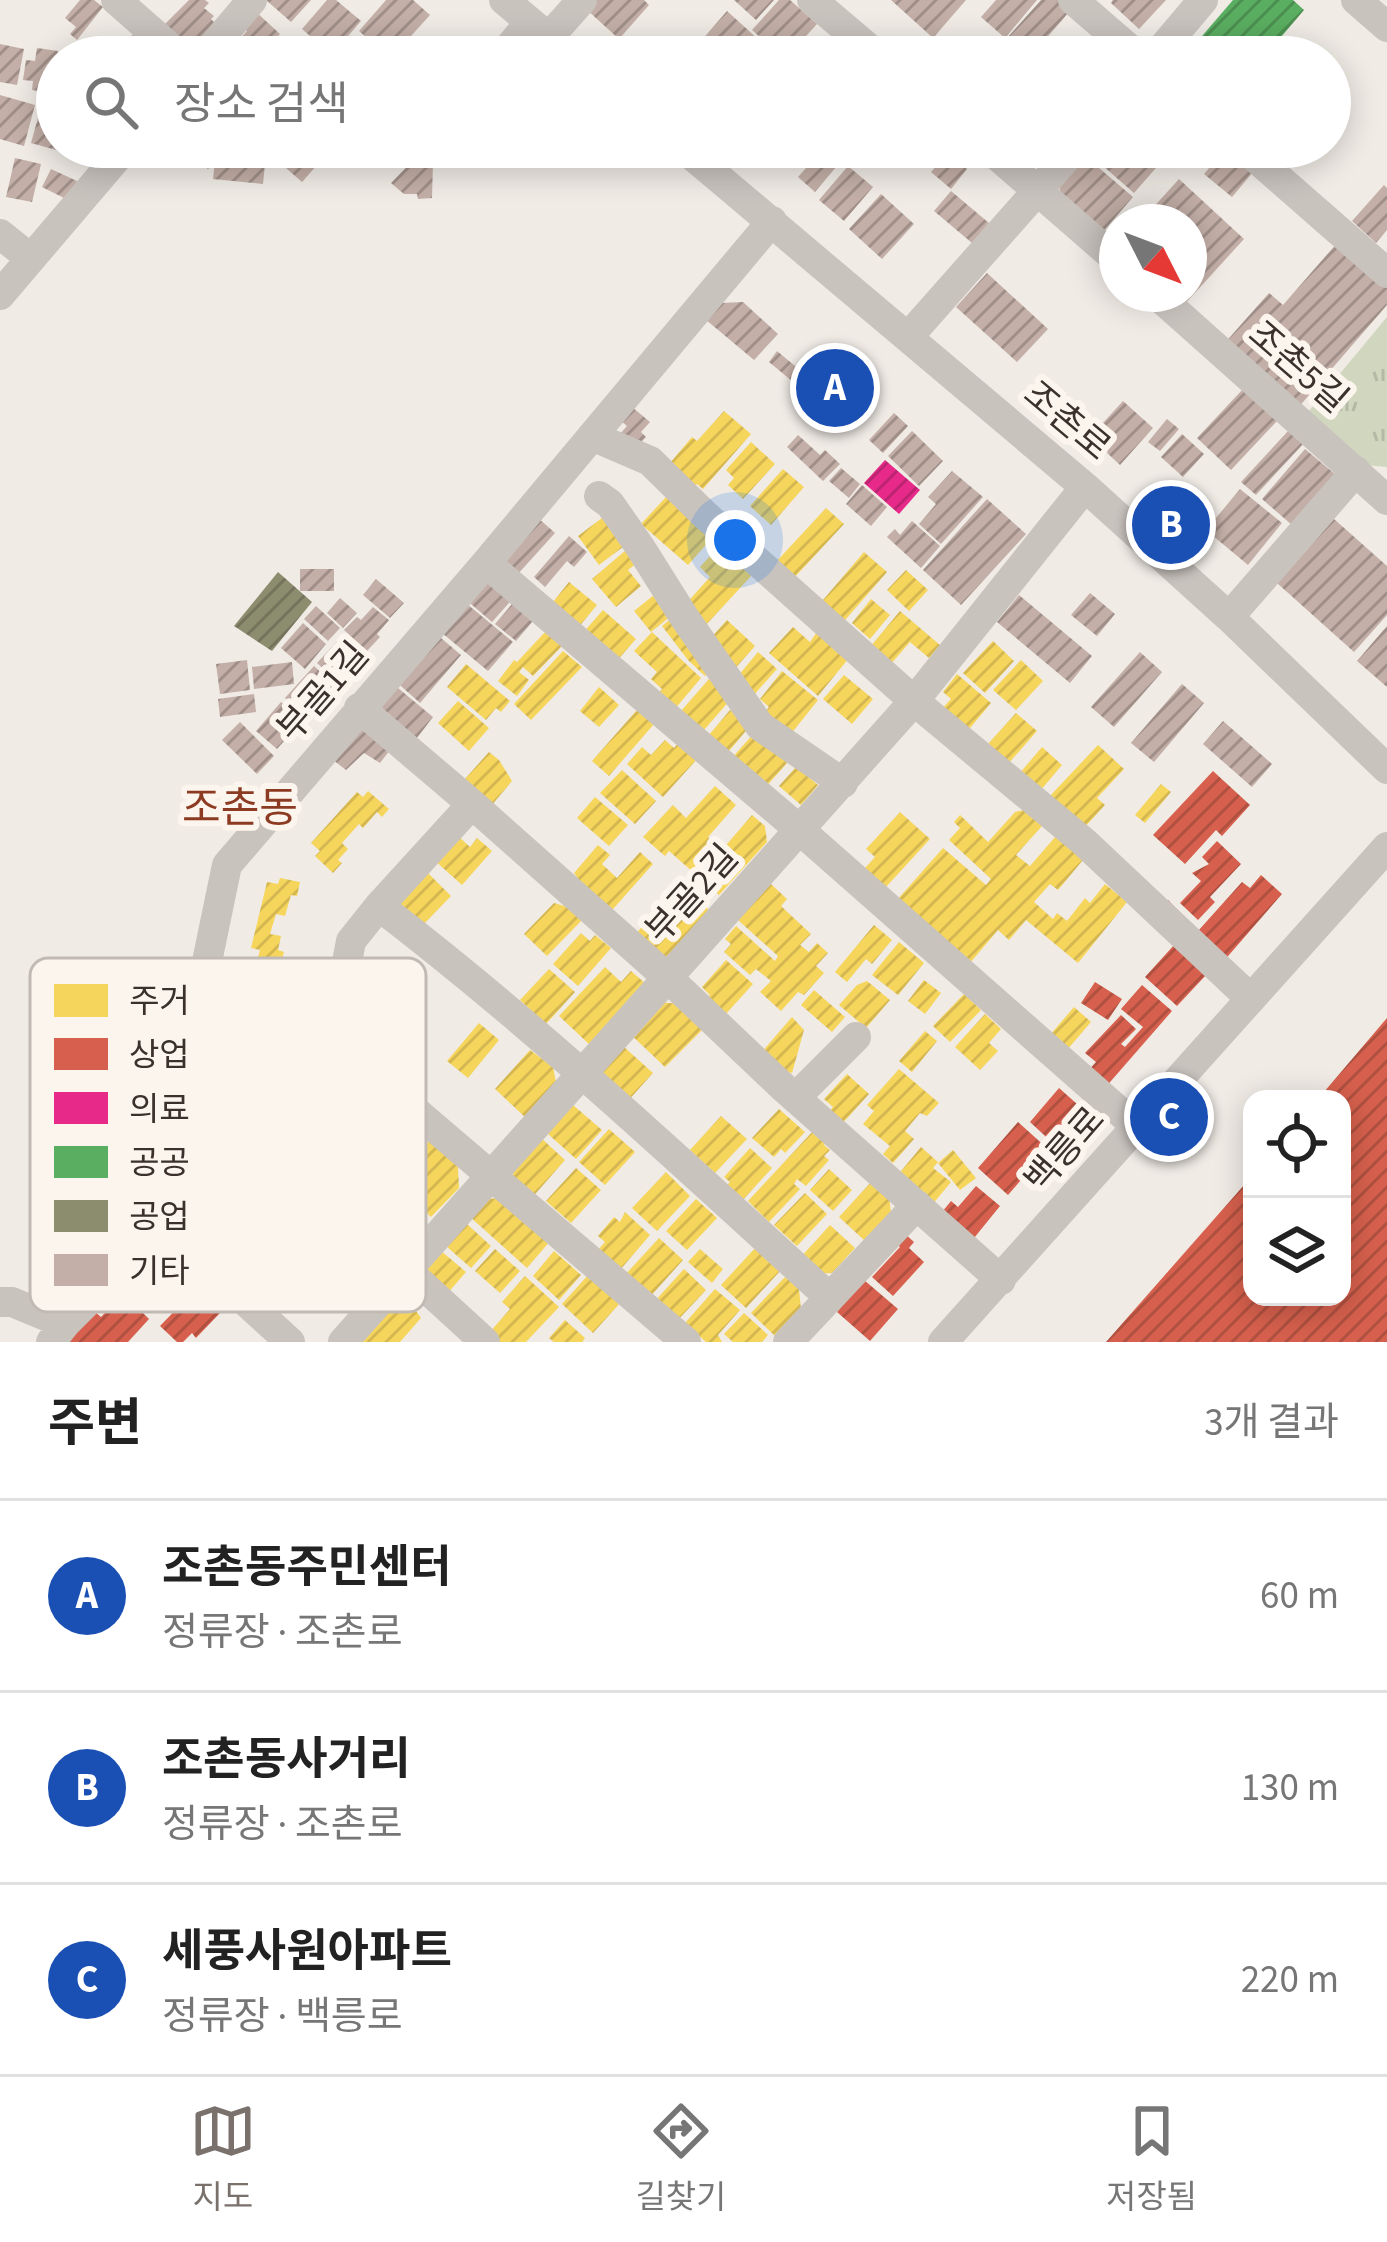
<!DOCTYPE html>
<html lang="ko">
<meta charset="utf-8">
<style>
:root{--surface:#fff;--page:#f2f2f2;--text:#222;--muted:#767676;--line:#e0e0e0;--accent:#7a716c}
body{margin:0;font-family:"Source Sans 3","Noto Sans KR",sans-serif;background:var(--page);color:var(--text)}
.controls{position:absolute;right:36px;bottom:36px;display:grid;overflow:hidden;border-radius:24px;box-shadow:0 6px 30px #0003}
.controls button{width:108px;height:108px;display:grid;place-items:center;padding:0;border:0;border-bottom:3px solid var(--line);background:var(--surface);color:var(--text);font:60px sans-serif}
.compass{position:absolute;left:1099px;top:204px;width:108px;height:108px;border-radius:50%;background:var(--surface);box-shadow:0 6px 30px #0003;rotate:132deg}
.you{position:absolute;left:735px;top:540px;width:42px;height:42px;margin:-30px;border:9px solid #fff;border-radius:50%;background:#1a73e8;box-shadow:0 0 0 18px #1a73e833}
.badge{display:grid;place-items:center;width:78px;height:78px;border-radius:50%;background:var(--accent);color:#fff;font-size:39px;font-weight:700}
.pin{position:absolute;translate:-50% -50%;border:6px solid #fff;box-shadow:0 3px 12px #0006}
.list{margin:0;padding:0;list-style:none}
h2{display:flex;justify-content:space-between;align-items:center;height:156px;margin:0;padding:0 48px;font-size:51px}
h2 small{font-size:39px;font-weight:400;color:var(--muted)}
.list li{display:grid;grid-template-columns:78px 1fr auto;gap:36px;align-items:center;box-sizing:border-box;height:192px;padding:0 48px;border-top:3px solid var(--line)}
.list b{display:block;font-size:45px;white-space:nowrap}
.list p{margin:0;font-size:39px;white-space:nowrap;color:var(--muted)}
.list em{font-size:39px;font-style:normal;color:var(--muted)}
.icon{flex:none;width:66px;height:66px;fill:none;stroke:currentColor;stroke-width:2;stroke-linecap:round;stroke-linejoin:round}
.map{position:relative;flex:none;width:1387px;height:1342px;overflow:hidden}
.search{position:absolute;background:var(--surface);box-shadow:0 6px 30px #0003;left:36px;right:36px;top:36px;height:132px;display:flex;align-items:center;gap:30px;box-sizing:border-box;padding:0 42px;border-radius:66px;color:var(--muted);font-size:45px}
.sheet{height:732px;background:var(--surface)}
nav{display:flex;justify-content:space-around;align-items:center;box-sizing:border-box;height:168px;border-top:3px solid var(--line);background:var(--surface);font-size:33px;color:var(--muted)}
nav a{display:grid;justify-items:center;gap:6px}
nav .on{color:var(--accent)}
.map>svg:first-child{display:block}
</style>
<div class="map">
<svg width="1387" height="1342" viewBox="0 0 1387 1342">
<defs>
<pattern id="park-tufts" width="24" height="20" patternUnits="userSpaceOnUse" patternTransform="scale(3)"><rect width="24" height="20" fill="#d1d6bf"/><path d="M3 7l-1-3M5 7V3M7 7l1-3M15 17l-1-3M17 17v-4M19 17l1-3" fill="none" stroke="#b4b8a4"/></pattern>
<pattern id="homes-hatch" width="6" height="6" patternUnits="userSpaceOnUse" patternTransform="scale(3)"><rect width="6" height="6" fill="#f6d55c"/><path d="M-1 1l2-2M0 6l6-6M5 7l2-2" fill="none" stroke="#d4b750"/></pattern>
<pattern id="shops-hatch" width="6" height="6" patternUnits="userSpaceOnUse" patternTransform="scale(3)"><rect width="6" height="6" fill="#d6604d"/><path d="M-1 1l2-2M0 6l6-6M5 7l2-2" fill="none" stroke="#af5040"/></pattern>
<pattern id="health-hatch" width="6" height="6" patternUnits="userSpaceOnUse" patternTransform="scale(3)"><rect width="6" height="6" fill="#e7298a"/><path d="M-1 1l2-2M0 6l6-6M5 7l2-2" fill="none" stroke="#bc2471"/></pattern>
<pattern id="public-hatch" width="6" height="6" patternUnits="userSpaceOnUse" patternTransform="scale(3)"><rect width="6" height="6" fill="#5aae61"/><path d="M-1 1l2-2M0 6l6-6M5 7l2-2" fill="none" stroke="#4c8e50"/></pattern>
<pattern id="industry-hatch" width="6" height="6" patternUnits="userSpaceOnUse" patternTransform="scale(3)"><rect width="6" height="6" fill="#8c8c6e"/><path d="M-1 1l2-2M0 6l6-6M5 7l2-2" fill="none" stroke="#74735b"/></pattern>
<pattern id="building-hatch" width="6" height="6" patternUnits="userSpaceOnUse" patternTransform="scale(3)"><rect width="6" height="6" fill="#c3afa7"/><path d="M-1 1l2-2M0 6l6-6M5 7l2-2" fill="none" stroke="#a08f88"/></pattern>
</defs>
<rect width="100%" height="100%" fill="#f0ebe5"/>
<path fill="url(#park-tufts)" d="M1387,317V467L1366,465L1308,412Z"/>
<path fill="url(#homes-hatch)" d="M724,411L751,434L703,489L697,484L690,492L670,463L692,437L697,441Z
M751,442L775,464L743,499L728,485L734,478L726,470Z
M783,469L804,487L771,525L750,506Z
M666,497L712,538L688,565L641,524Z
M826,508L844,524L793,579L775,563Z
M602,518L623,547L599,565L578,536Z
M721,544L753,574L705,626L683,607L710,577L700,567Z
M626,550L637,563L628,570L641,586L616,607L592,579Z
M864,552L887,572L839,627L817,607Z
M906,570L928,590L909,611L887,590Z
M569,582L597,605L577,629L549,607Z
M654,595L671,616L651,632L634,611Z
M871,599L890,615L870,639L852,623Z
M603,610L636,639L614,664L581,635Z
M900,611L940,645L929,658L910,642L890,665L870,647Z
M673,617L711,671L705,676L688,660L662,626Z
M727,620L755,646L732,672L708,641Z
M793,627L810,642L817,632L849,658L818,696L769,653Z
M546,631L562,646L533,676L523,667L519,672L529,680L517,696L498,681L514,660L517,662Z
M652,632L701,678L674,710L657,696L662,689L651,679L657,672L634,651Z
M993,641L1014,661L985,693L963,673Z
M563,651L582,667L531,720L514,704Z
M758,652L777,669L752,697L738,676Z
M1021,660L1043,681L1016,710L993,690Z
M466,664L510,701L501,712L496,708L486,720L447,687Z
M782,671L818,700L787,739L761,717L769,707L760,699Z
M957,674L991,703L965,734L939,712L951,699L943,692Z
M844,675L873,699L852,724L823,699Z
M709,679L731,699L704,730L681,711Z
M599,687L619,705L599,727L580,711Z
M458,701L489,728L469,751L438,723Z
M637,710L654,724L609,776L592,761Z
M730,710L750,726L729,751L709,735Z
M1016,713L1037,731L1008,764L987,745Z
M754,733L787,763L764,789L731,759Z
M665,740L674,748L680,741L698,758L663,797L627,764L642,747L651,755Z
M1098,745L1124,769L1097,798L1105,805L1083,829L1049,797Z
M1042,747L1062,765L1040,791L1019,774Z
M489,752L499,760L512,781L491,806L464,780Z
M796,767L818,785L801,805L779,786Z
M622,770L656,801L635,824L600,793Z
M1161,784L1171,792L1145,823L1135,815Z
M715,786L736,805L708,837L721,851L752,815L765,826L767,842L719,895L669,851L665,856L643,837L673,805L686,818Z
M368,791L389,809L382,817L377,812L363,828L359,824L342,843L348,849L338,860L342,863L333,873L315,856L320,851L311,843L357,792L363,797Z
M595,797L628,825L609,846L577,818Z
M1024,810L1042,826L1016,855L1030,866L1056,836L1083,860L1058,890L1050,884L1034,902L1053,919L1057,913L1067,921L1085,898L1090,903L1105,884L1127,902L1078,963L1026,920L1009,940L998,930L970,963L897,900L943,848L986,885L991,879L949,840L960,828L954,822L960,815L988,842L1015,812Z
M900,812L930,839L886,887L865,868L875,857L866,849Z
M456,834L470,847L477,838L492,851L462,885L433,859Z
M598,845L610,855L602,864L617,878L640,852L653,864L606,917L574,873Z
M424,869L451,896L422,926L394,899Z
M280,878L300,882L297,896L291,895L285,916L276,914L270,934L281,936L278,950L284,952L278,973L272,972L267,992L273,996L272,1000L255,996L251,1012L267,1016L261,1045L236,1040L238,1031L231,1029L246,966L255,968L260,950L251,948L267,882L278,884Z
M681,884L709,910L665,959L631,939Z
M771,884L787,899L781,906L811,934L800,945L809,952L817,943L828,953L816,966L824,973L804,995L798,992L781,1011L760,992L771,981L756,969L750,975L724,952L731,944L725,939L736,926L775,961L778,956L738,920Z
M554,903L568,907L582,920L547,956L524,934Z
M874,925L892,940L872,964L866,959L847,982L835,972Z
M581,933L590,941L595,935L611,948L578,986L553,964Z
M899,942L924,963L898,995L872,975Z
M726,960L753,984L724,1016L706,1000L710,995L702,987Z
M605,967L621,982L631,971L646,984L590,1045L559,1016Z
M549,969L575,992L546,1024L520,1000Z
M924,980L941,993L925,1014L908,1001Z
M867,981L890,1000L866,1028L839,1005L857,985Z
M814,990L845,1017L832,1032L801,1005Z
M964,994L981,1010L950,1042L933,1026Z
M658,1002L681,1004L705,1027L665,1067L629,1033Z
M1074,1007L1091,1022L1067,1050L1050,1035Z
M985,1014L1001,1029L989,1043L998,1051L980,1070L955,1047Z
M792,1017L804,1030L792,1073L778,1069L760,1054Z
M479,1023L499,1040L468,1078L447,1061Z
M925,1031L937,1041L912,1072L899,1061Z
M623,1046L653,1073L626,1103L601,1070Z
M530,1050L553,1067L556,1082L525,1117L495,1089Z
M899,1069L939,1103L927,1116L920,1113L905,1131L914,1139L893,1163L883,1154L890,1146L863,1124L874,1111L867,1105Z
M847,1074L869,1094L841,1125L828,1113L833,1107L824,1099Z
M573,1105L602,1130L576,1159L548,1134Z
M779,1109L805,1132L785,1153L781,1149L774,1157L752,1138Z
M721,1116L747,1139L715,1173L690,1150Z
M609,1129L635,1152L605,1185L579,1162Z
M814,1130L827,1141L824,1145L830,1150L824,1156L829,1160L806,1186L797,1179L794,1184L800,1189L769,1222L748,1201Z
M540,1137L565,1160L530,1200L513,1185L512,1169Z
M430,1140L458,1167L459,1188L431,1217L392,1180Z
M921,1147L938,1162L933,1168L951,1182L932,1205L897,1176Z
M750,1148L772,1168L741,1202L725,1187L730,1182L724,1177Z
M953,1150L976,1178L960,1190L938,1163Z
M576,1168L601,1190L571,1223L546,1201Z
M829,1169L852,1190L833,1211L810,1190Z
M666,1172L690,1196L657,1231L632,1208Z
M873,1180L889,1194L891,1213L865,1241L839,1217Z
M805,1193L827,1214L797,1246L774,1225Z
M504,1198L551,1240L527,1268L469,1216L484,1199Z
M696,1199L717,1218L687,1250L666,1231Z
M625,1212L650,1235L620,1270L598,1250L605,1242L598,1236L614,1217L620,1222Z
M467,1224L491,1246L471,1268L446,1246Z
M830,1225L855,1248L832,1273L816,1274L799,1259Z
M659,1238L683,1260L649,1298L624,1276Z
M757,1246L782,1269L746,1308L721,1285Z
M495,1249L520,1271L500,1293L475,1271Z
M700,1249L723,1269L712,1283L688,1262Z
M440,1250L466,1272L447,1294L421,1272Z
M554,1251L581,1275L559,1300L533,1276Z
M279,1255L311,1285L285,1313L253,1283Z
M684,1269L706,1290L676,1322L654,1302Z
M589,1274L621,1302L593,1333L562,1304Z
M525,1276L559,1307L526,1342H499L489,1333L510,1309L502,1302Z
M785,1277L799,1289L801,1309L775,1336L751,1313Z
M715,1289L740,1310L718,1335L722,1342H706L685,1323Z
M396,1298L412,1305L421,1318L400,1342H357Z
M744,1313L768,1335L762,1342H733L724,1334Z
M565,1320L585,1338L582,1342H554L549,1338Z"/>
<path fill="url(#shops-hatch)" d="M1213,771L1250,805L1222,836L1216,830L1185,864L1153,835Z
M1217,841L1241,864L1210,897L1215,902L1198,920L1180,903L1201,881L1192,873L1209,864L1202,857Z
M1261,875L1282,894L1222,963L1155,913L1168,900L1198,931L1242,882L1250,888Z
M1175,944L1207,974L1177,1006L1145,977Z
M1095,982L1122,999L1108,1020L1081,1003Z
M1142,985L1172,1011L1104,1089L1086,1073L1096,1062L1085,1053L1121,1015L1136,1029L1121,1044L1125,1047L1143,1027L1121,1009Z
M1387,1018V1342H1106L1252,1176V1297H1342V1099H1318Z
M1059,1088L1086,1112L1056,1146L1030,1122Z
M1018,1122L1048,1149L1008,1195L978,1168Z
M976,1186L1000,1206L970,1243L938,1217L951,1201L958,1207Z
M903,1232L914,1242L909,1248L924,1262L893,1296L872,1277L900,1247L894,1242Z
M142,1274L154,1286L144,1298L149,1303L141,1311L149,1319L128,1342H68L94,1311L101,1317Z
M864,1280L898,1309L870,1341L837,1312Z
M196,1289L220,1313L196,1338L192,1333L183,1342H177L160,1326Z"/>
<path fill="url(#health-hatch)" d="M885,460L920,490L899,514L864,483Z"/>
<path fill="url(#public-hatch)" d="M1233,0H1293L1304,10L1264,57H1184Z"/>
<path fill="url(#industry-hatch)" d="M278,572L312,602L272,651L234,626Z"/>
<path fill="url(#building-hatch)" d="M80,0H94L103,7L77,40L70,34L76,27L65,18Z
M189,0H205L209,3L204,8L214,16L211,19L216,24L195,47H184L161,28Z
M266,0H311L291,22Z
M327,0H336L361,21L332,55L302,29Z
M386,0H413L430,15L392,57H388L359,31Z
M594,0H644L649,5L619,39L586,9Z
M734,0H774L756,20Z
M779,0H790L817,24L787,57H782L752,30Z
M891,0H966L933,38Z
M996,0H1037L1005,38L981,17Z
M1041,0H1070L1075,5L1044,41L1062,57H1030L1008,37Z
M1113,0H1166L1139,29L1111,3Z
M254,10L280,34L259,57H243L228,43L231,39L236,43L247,31L240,24Z
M727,11L759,40L744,57H687Z
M136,31L163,57H118L115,53Z
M0,44L24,49L17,85L0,82Z
M37,48L58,51L51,93L32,90L33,81L23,80L26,60L35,61Z
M0,95L35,105L24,146L0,139Z
M43,100L57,104V147H88L85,158L31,143Z
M163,147H226L208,169L185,149L171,163L159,151Z
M291,147H333L302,182L278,161Z
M355,147H397L378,168Z
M825,147H839L847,154L815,192L798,177Z
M953,147H968L957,160L967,169L951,189L931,172Z
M1091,147H1162L1169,153L1134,193L1087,152Z
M1227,147H1238L1259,165L1232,197L1204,174Z
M227,151L266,154L263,184L213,179L215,161L226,162Z
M422,151L433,162L432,198L418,199L417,194H404L391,183Z
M1084,155L1133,197L1101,234L1061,199L1059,183Z
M15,158L41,164L32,202L6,197Z
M848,166L873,187L844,221L819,200Z
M51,169L77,181L68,200L42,187Z
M1179,179L1244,239L1183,306L1170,294H1189V222H1140Z
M1384,185L1387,188V230L1376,243L1352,221Z
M951,191L989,223L972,243L934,211Z
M881,194L914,224L882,259L849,229Z
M1338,242L1387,284V305L1297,409L1223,345L1269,293L1283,305Z
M987,273L1048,329L1017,362L956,307Z
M743,302L778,334L754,360L705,319L721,303Z
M777,351L801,371L792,381L769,362Z
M1243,389L1277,421L1231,470L1197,438Z
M1123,401L1153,428L1120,465L1090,437Z
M632,407L650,422L641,432L646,437L636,448L620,434L627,426L620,420Z
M894,413L908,426L883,453L869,440Z
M1167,419L1179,429L1160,451L1148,442Z
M1289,430L1304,443L1256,495L1241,482Z
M912,431L943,461L919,486L888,456Z
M1182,434L1204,454L1183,477L1161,457Z
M798,435L820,455L825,450L840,464L823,481L787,447Z
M1305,449L1336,475L1292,525L1262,499Z
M841,468L860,484L849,498L829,481Z
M952,471L983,497L941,544L919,524L936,504L928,497Z
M862,485L887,507L871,526L846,504Z
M1240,489L1282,523L1248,565L1206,530Z
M987,499L1026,534L961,605L923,570Z
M537,517L555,533L517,575L498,559Z
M1334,519L1387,566V615L1354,652L1277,583Z
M912,521L940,546L921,568L887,537L895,529L900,535Z
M569,536L587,552L574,567L567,561L545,587L534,577Z
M300,569H334V591H300Z
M487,572L515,596L492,622L464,598Z
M376,579L404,603L390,618L363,595Z
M1090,593L1115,614L1097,636L1071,615Z
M1019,595L1092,656L1070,683L997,622Z
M518,597L539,614L516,641L495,624Z
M340,598L357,613L343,628L327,613Z
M467,604L513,642L488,671L442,633Z
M316,606L340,628L328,641L304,619Z
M373,607L389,620L377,634L380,637L367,651L344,630L357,617L361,620Z
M303,623L326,644L305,669L281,648Z
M1387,626V687L1357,661Z
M434,632L461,655L420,703L393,679Z
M342,636L364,655L339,683L317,663Z
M1140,652L1162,672L1114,727L1091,707Z
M247,660L250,690L220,694L216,664Z
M292,662L294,684L254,689L252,667Z
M314,666L335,685L307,718L285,698Z
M392,683L433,717L417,738L382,708L383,695Z
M1182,684L1204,703L1154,762L1131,743Z
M254,694L256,712L220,717L218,699Z
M281,702L303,720L277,749L256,731Z
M359,721L393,746L380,763L364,753L346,770L328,756Z
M1223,721L1272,764L1252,787L1203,744Z
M240,722L274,756L257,774L222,740Z"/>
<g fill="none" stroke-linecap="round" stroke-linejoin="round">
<path stroke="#c9c3be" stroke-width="30" d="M116,0L181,57
M504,0L572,57
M812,0L879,57
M1073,0L1139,57
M1356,0L1387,27
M548,38L582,0
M204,57L252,0
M501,57L530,22
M1155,57L1203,0
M682,147L1085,487L1229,617L1387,769
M987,147L1117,260
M1243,147L1387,273
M0,234L30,258
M1156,294L1387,500
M0,295L126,147
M908,337L1076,147
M592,436L650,461L704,514L914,701L1084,842L1251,999
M599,496L610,504L640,547L684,617L760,726L843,783
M486,563L801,831L1137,1127
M1229,617L1356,471
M359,708L472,804L669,979L784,1088L1001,1280
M472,804L379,906L351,941L311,1154L322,1193L485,1342
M379,906C537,1027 682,1163 829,1297
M190,1044L387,1087L686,1342
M796,1097L856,1037
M163,1226L290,1342
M0,1302H12L65,1324
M51,1342L65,1324L163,1226L190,1044L227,865L486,563L772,221
M343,1342L914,701L1085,487
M788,1342L917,1205
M943,1342L1387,847"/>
</g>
<g text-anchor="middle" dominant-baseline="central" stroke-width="12" stroke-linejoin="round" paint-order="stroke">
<g font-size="36" fill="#3b302b" stroke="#fbf5ee">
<text transform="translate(1298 367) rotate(41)">조촌5길</text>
<text transform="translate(1067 421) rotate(40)">조촌로</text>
<text transform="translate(323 692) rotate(-49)">부골1길</text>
<text transform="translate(692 894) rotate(-48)">부골2길</text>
<text transform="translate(1065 1150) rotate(-49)">백릉로</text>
</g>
<g font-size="42" fill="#8c3b22" stroke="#fbf5ee">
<text x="240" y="809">조촌동</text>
</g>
</g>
<rect x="30" y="958" width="396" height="354" rx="18" fill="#fbf5ee" stroke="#c1bab4" stroke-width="3"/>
<rect x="54" y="984" width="54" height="33" fill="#f6d55c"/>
<rect x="54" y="1038" width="54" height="32" fill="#d6604d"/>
<rect x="54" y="1092" width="54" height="32" fill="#e7298a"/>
<rect x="54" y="1146" width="54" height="32" fill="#5aae61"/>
<rect x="54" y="1200" width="54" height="32" fill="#8c8c6e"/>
<rect x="54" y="1254" width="54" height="32" fill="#c3afa7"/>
<g font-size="33" fill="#3b302b">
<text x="129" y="1012">주거</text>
<text x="129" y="1066">상업</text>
<text x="129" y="1120">의료</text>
<text x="129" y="1174">공공</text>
<text x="129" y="1228">공업</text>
<text x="129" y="1282">기타</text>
</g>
</svg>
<div class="controls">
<button><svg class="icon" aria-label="locate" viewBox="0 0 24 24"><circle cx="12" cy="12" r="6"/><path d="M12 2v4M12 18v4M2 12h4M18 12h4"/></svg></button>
<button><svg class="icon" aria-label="layers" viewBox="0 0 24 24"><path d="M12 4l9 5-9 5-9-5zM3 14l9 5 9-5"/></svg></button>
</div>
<svg class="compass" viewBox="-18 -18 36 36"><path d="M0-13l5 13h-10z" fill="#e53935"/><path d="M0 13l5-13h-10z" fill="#767676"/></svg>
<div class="you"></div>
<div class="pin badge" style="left:835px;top:388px;background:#1a4fb4">A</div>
<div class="pin badge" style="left:1171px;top:525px;background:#1a4fb4">B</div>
<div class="pin badge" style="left:1169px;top:1117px;background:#1a4fb4">C</div>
<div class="search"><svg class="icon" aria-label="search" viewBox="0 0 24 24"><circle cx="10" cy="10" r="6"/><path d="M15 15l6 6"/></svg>장소 검색</div>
</div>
<section class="sheet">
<h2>주변<small>3개 결과</small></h2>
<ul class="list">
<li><span class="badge" style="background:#1a4fb4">A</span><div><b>조촌동주민센터</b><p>정류장 · 조촌로</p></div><em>60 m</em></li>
<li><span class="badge" style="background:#1a4fb4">B</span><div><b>조촌동사거리</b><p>정류장 · 조촌로</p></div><em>130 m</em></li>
<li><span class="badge" style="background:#1a4fb4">C</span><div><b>세풍사원아파트</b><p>정류장 · 백릉로</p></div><em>220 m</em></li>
</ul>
</section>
<nav>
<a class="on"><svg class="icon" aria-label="map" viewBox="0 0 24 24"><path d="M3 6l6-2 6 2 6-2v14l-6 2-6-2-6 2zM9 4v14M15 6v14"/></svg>지도</a>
<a><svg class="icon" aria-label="directions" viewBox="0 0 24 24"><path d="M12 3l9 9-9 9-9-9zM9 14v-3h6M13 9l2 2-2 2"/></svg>길찾기</a>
<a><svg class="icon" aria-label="saved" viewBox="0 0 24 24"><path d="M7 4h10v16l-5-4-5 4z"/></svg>저장됨</a>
</nav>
